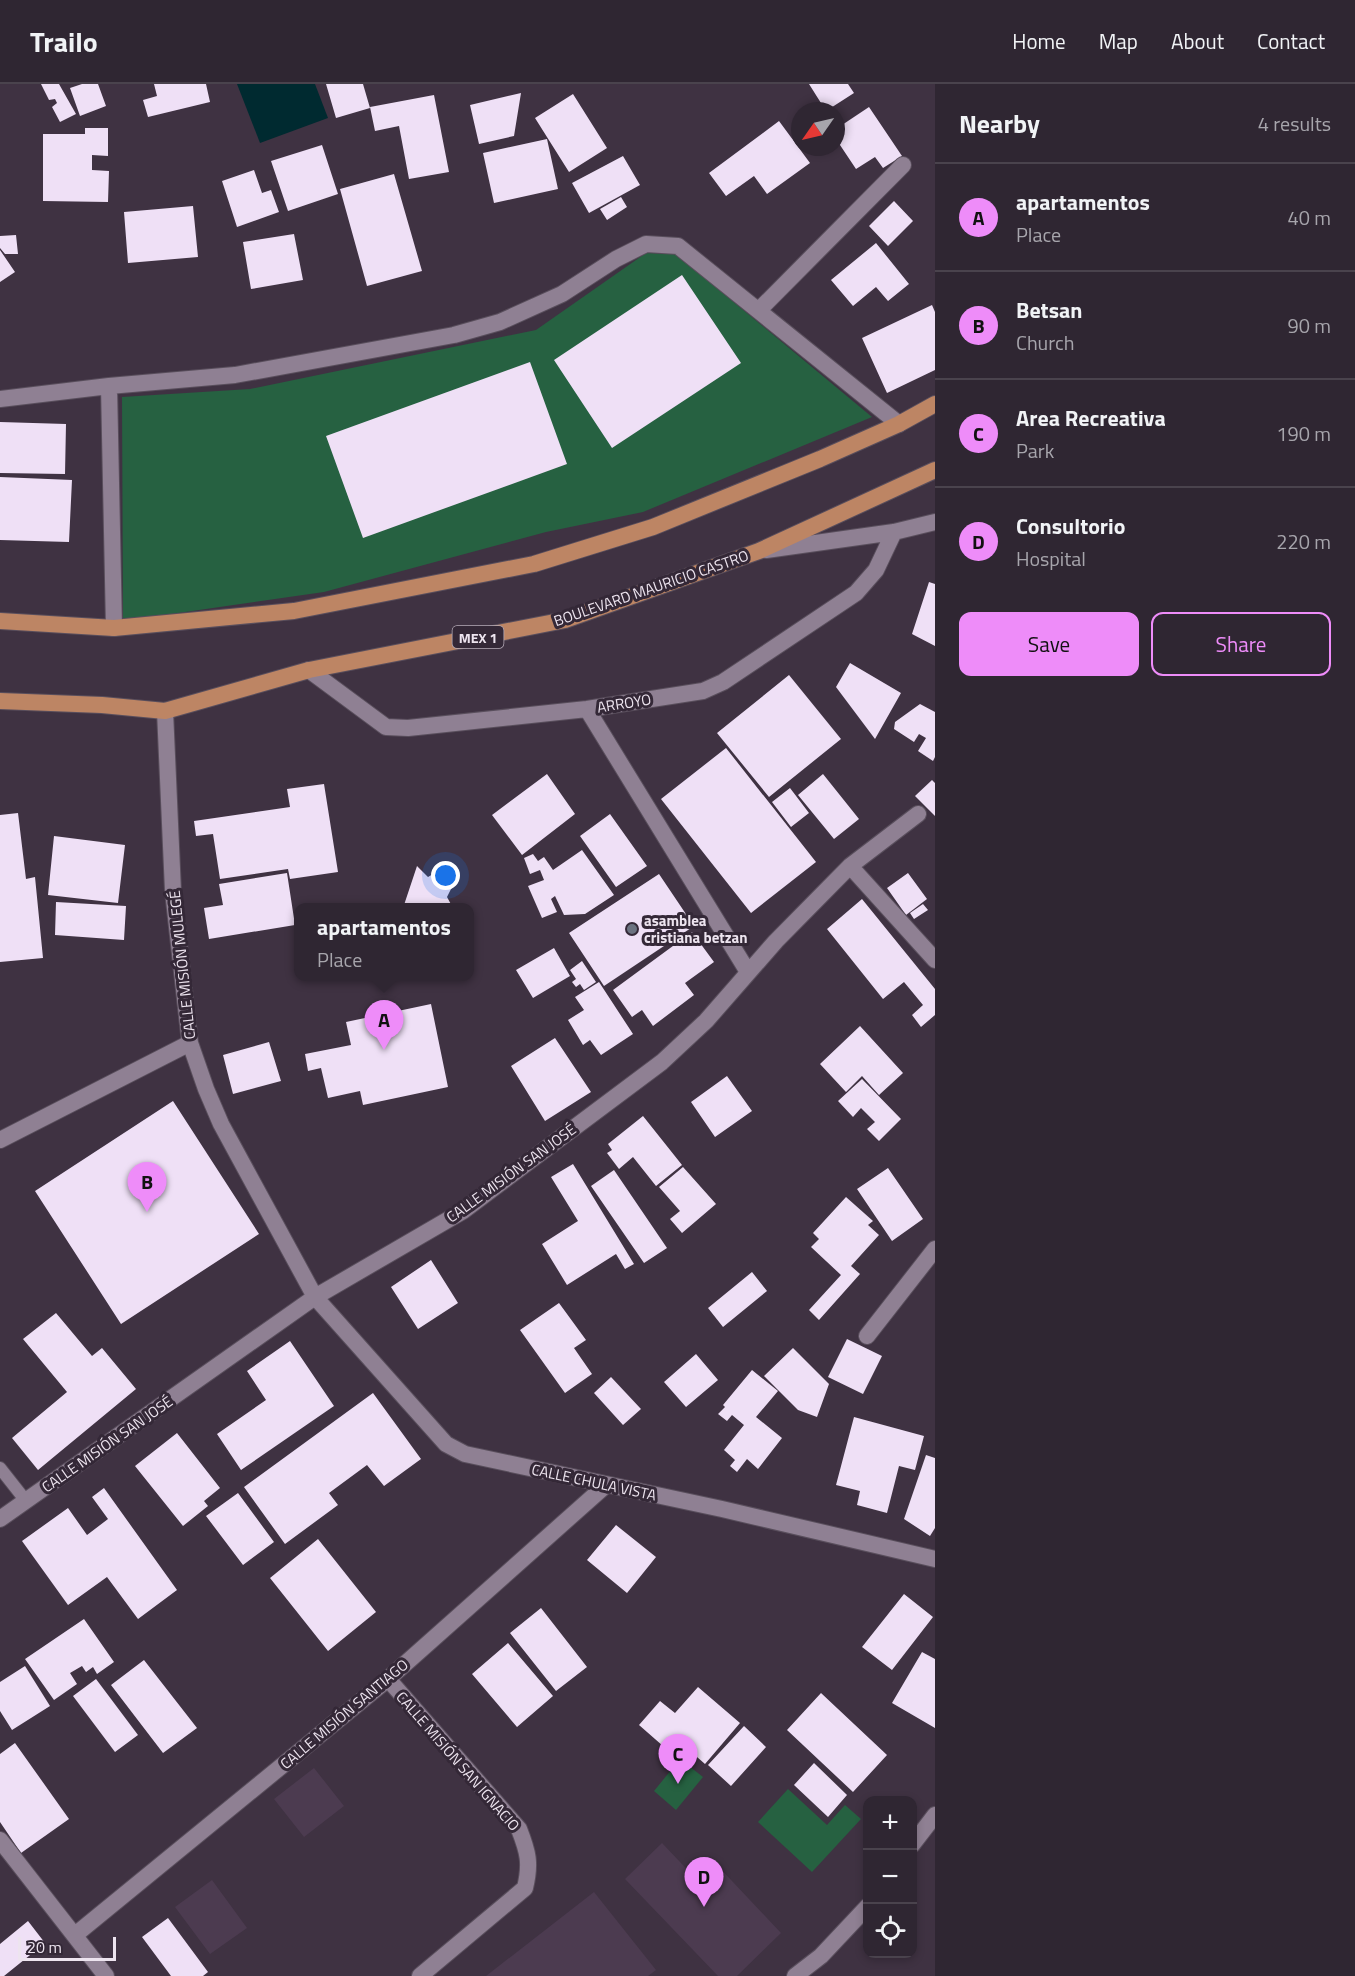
<!DOCTYPE html>
<meta charset="utf-8">
<style>
:root{--surface:#2f2632;--page:#372e3a;--text:#f1f3f6;--muted:#a7a5ac;--line:#4a434d;--accent:#ee8cf9}
body{margin:0;font-family:"Titillium Web",sans-serif;background:var(--page);color:var(--text)}
.controls{position:absolute;right:18px;bottom:18px;display:grid;overflow:hidden;border-radius:12px;box-shadow:0 3px 9px #0003}
.controls button{width:54px;height:54px;display:grid;place-items:center;padding:0;border:0;border-bottom:2px solid var(--line);background:var(--surface);color:var(--text);font:30px sans-serif}
.compass{position:absolute;left:791px;top:18px;width:54px;height:54px;border-radius:50%;background:var(--surface);box-shadow:0 3px 9px #0003;rotate:236deg}
.scale{position:absolute;left:18px;bottom:15px;width:98px;box-sizing:border-box;padding-left:6px;border:3px solid #ede4ef;border-top:0;font-size:16px;line-height:21px;white-space:nowrap;color:#ede4ef;-webkit-text-stroke:4px #342837;paint-order:stroke}
.you{position:absolute;left:446px;top:792px;width:21px;height:21px;margin:-15px;border:4px solid #fff;border-radius:50%;background:#1a73e8;box-shadow:0 0 0 9px #1a73e833}
.badge{display:grid;place-items:center;width:39px;height:39px;border-radius:50%;background:var(--accent);color:#111;font-size:20px;font-weight:700}
.pin{position:absolute;translate:-50% -50px;filter:drop-shadow(0 2px 3px #0008)}
.pin::after{content:'';position:absolute;top:32px;width:21px;height:18px;background:inherit;clip-path:polygon(0 0,100% 0,50% 100%)}
.popup{position:absolute;left:294px;top:819px;width:180px;height:78px;box-sizing:border-box;display:grid;place-content:center;border-radius:12px;background:var(--surface);filter:drop-shadow(0 2px 4px #0005);font-size:20px;white-space:nowrap;color:var(--muted)}
.popup b{font-size:22px;color:var(--text)}
.popup::after{content:'';position:absolute;left:50%;top:100%;margin-left:-12px;border:12px solid transparent;border-top-color:var(--surface)}
.list{margin:0;padding:0;list-style:none}
h2{display:flex;justify-content:space-between;align-items:center;height:78px;margin:0;padding:0 24px;font-size:26px}
h2 small{font-size:20px;font-weight:400;color:var(--muted)}
.list li{display:grid;grid-template-columns:39px 1fr auto;gap:18px;align-items:center;box-sizing:border-box;height:108px;padding:0 24px;border-top:2px solid var(--line)}
.list b{display:block;font-size:22px;white-space:nowrap}
.list p{margin:0;font-size:20px;white-space:nowrap;color:var(--muted)}
.list em{font-size:20px;font-style:normal;color:var(--muted)}
.actions{display:flex;gap:12px;padding:18px 24px}
.actions a{flex:1;padding:14px 0;border:2px solid var(--accent);border-radius:12px;text-align:center;font-size:21px;color:var(--accent)}
.actions .main{background:var(--accent);color:#111}
.icon{flex:none;width:33px;height:33px;fill:none;stroke:currentColor;stroke-width:2;stroke-linecap:round;stroke-linejoin:round}
.map{position:relative;flex:none;width:935px;height:1892px;overflow:hidden}
header{display:flex;align-items:center;gap:36px;box-sizing:border-box;height:84px;padding:0 30px;background:var(--surface);border-bottom:2px solid var(--line)}
header strong{font-size:28px}
nav{display:flex;gap:33px;margin-inline-start:auto;font-size:21px}
main{display:flex}
aside{flex:1;background:var(--surface)}
.map>svg:first-child{display:block}
</style>
<header>
<strong>Trailo</strong>
<nav><a>Home</a><a>Map</a><a>About</a><a>Contact</a></nav>
</header>
<main>
<div class="map">
<svg width="935" height="1892" viewBox="0 0 935 1892">
<rect width="100%" height="100%" fill="#3f3242"/>
<path fill="#4c3b50" d="M314,1684L344,1722L304,1753L274,1715Z
M662,1759L698,1797L716,1780L781,1849L737,1892H718L625,1795Z
M212,1796L247,1844L210,1870L175,1823Z
M594,1808L656,1886L648,1892H486Z"/>
<path fill="#266141" d="M646,169L676,170L872,333L643,428L546,448L324,508L123,537L122,313L250,305L536,246Z
M680,1675L703,1693L676,1726L654,1707Z
M788,1705L827,1741L845,1721L861,1735L812,1788L758,1738Z"/>
<path fill="#002a30" d="M237,0H315L328,34L260,59Z"/>
<path fill="#efe0f6" d="M41,0H59L76,30L60,38L52,23L57,19L55,15L49,16Z
M82,0H98L106,22L80,32L70,4Z
M154,0H206L210,18L148,33L143,16L157,12Z
M326,0H363L370,24L336,34Z
M809,0H848L854,9L826,27Z
M521,9L514,52L479,60L470,21Z
M573,10L607,64L569,88L535,34Z
M434,11L449,88L409,95L399,42L375,47L370,23Z
M869,23L902,72L883,84L875,73L856,85L836,55V45Z
M779,37L810,79L767,110L754,92L726,112L709,89Z
M85,44H108V72L92,71V86L109,87L108,118L43,117V50H85Z
M547,55L558,105L494,119L483,69Z
M322,61L338,110L288,127L271,77Z
M623,72L640,101L589,129L572,99Z
M254,86L262,109L271,106L279,128L237,143L222,97Z
M394,90L422,187L367,202L340,105Z
M621,113L627,123L607,136L600,125Z
M894,117L913,137L888,162L869,142Z
M193,122L198,173L128,179L124,128Z
M294,150L303,196L251,205L243,158Z
M16,151L18,170H5L0,164V152Z
M876,159L909,200L888,217L876,203L853,222L831,196Z
M0,166L15,188L0,198Z
M682,191L741,279L612,364L554,276Z
M932,221L935,228V286L887,309L862,254Z
M530,278L567,380L363,454L326,352Z
M0,338L66,340L65,390L0,389Z
M0,393L72,396L69,458L0,456Z
M929,498L935,500V562L912,550Z
M850,579L901,609L875,655L836,603Z
M789,591L841,655L769,713L717,649Z
M920,620L935,628V673L933,677L918,667L926,654L919,650L914,658L894,645L895,638Z
M726,664L816,778L751,829L661,715Z
M547,690L575,730L522,771L492,731Z
M823,690L859,735L834,755L798,711Z
M932,696L935,699V732L915,712Z
M324,700L338,788L290,795L288,785L220,795L213,750L196,752L194,737L290,723L287,705Z
M790,704L809,729L791,743L772,718Z
M18,729L26,795L35,793L43,874L0,878V731Z
M610,730L647,782L616,803L580,752Z
M54,752L125,761L118,819L48,811Z
M582,766L614,811L585,830L564,831L555,812L551,815L557,828L542,834L528,802L544,796L540,786L530,790L524,774L533,770L538,777L544,773L553,786Z
M417,782L428,793L445,783L456,795L447,813L453,824H403Z
M287,789L295,841L209,855L204,824L223,821L219,800Z
M908,789L927,815L906,831L887,804Z
M659,790L694,842L604,902L569,849Z
M862,815L935,905V931L921,943L912,931L923,921L904,898L883,915L827,845Z
M56,818L126,822L124,856L55,851Z
M923,820L928,826L914,835L910,829Z
M692,848L714,878L685,899L694,911L653,942L642,926L632,933L613,906Z
M554,864L570,892L533,914L516,886Z
M582,877L596,898L584,906L580,900L576,903L572,898L576,895L570,886Z
M599,898L633,950L601,971L590,956L583,961L568,936L584,926L575,913Z
M431,920L448,1003L363,1021L360,1007L328,1014L321,984L308,987L305,970L351,961L346,938Z
M860,942L903,989L879,1011L862,992L846,1008L820,980Z
M555,954L591,1008L545,1037L511,982Z
M269,958L281,997L233,1010L223,971Z
M727,992L752,1027L715,1053L691,1018Z
M862,995L901,1035L879,1057L867,1045L875,1038L861,1024L853,1033L838,1017Z
M173,1017L259,1150L121,1240L35,1107Z
M643,1032L682,1081L656,1102L633,1073L619,1085L607,1069L612,1066L608,1060Z
M573,1080L634,1180L625,1185L616,1170L567,1201L542,1160L578,1137L551,1093Z
M683,1083L716,1120L682,1149L670,1135L680,1127L659,1103Z
M888,1084L923,1135L892,1157L857,1105Z
M614,1086L667,1164L644,1179L591,1102Z
M846,1113L873,1137L868,1141L879,1151L851,1182L860,1190L819,1236L809,1226L841,1191L811,1163L819,1155L813,1149Z
M431,1176L458,1219L418,1245L391,1203Z
M752,1188L767,1207L723,1243L708,1224Z
M559,1219L586,1256L574,1264L592,1290L565,1309L520,1246Z
M56,1229L92,1272L102,1264L136,1305L38,1386L12,1354L67,1308L23,1255Z
M847,1255L882,1272L863,1310L828,1293Z
M290,1257L334,1322L241,1386L217,1350L266,1316L247,1287Z
M793,1264L829,1300L817,1333L798,1326L764,1292Z
M696,1270L718,1296L686,1323L664,1298Z
M752,1286L778,1307L756,1333L782,1354L758,1385L747,1375L737,1388L730,1382L735,1376L724,1366L744,1341L732,1331L727,1337L718,1330L725,1323L723,1321Z
M611,1293L641,1325L623,1341L594,1309Z
M373,1309L421,1375L384,1402L367,1381L329,1409L338,1421L285,1460L244,1403Z
M854,1333L924,1352L915,1386L899,1382L887,1429L857,1421L860,1407L836,1401Z
M177,1349L220,1404L204,1417L208,1422L183,1442L135,1382Z
M926,1371L935,1374V1444L930,1452L904,1435Z
M104,1404L177,1506L138,1535L107,1493L68,1521L22,1457L68,1424L87,1451L108,1435L92,1413Z
M238,1409L274,1458L243,1481L206,1432Z
M616,1441L656,1473L627,1509L587,1476Z
M318,1455L376,1528L328,1567L270,1494Z
M904,1510L933,1533L892,1586L862,1563Z
M541,1524L587,1583L556,1607L510,1549Z
M84,1535L114,1578L97,1590L93,1583L86,1588L82,1582L70,1589L77,1600L54,1616L25,1575Z
M508,1559L553,1612L517,1643L472,1590Z
M922,1568L935,1575V1644L892,1619Z
M144,1576L197,1644L163,1669L111,1601Z
M25,1582L50,1622L12,1646L0,1627V1598Z
M96,1595L138,1651L115,1668L73,1612Z
M698,1603L740,1639L705,1680L681,1659L671,1669L639,1641L660,1617L675,1629Z
M821,1609L887,1671L853,1708L787,1646Z
M744,1642L766,1663L731,1702L708,1681Z
M15,1659L69,1735L21,1769L0,1738V1670Z
M814,1679L847,1711L828,1733L794,1701Z
M168,1834L208,1888L203,1892H171L142,1853Z
M28,1837L45,1859L4,1892H0V1860Z"/>
<g fill="none" stroke-linecap="round" stroke-linejoin="round">
<g stroke="#594e5c" stroke-width="14">
<path id="service" d="M0,1384L26,1417"/>
</g>
<g stroke="#594e5c" stroke-width="18">
<path id="minor" d="M759,226L903,81
M109,302L114,544
M0,315L109,302L235,291L454,251L500,238L562,210L616,175L646,160L678,162L899,340
M766,466L894,448L935,438
M309,586L386,643L408,644L587,625L703,607L723,598L856,509L876,486L894,448
M587,625L748,888
M165,627L173,807L190,959L206,1005L221,1040L315,1213L446,1360L465,1370L722,1425L935,1475
M850,782L935,876
M0,1056L190,959
M867,1252L935,1165
M0,1435L315,1213L463,1127L662,978L706,937L776,857L850,782L918,730
M388,1595L519,1745C528,1768 531,1779 525,1804L420,1892
M0,1756L106,1892
M75,1851L388,1595L606,1401"/>
</g>
<g stroke="#594e5c" stroke-width="18">
<path id="tertiary" d="M912,1761L935,1731
M795,1892L821,1872L868,1822"/>
</g>
<g stroke="#594e5c" stroke-width="18">
<path id="primary" d="M0,537L114,544L294,527L534,480L653,443L820,375L899,340L935,320
M0,617L102,621L165,627L309,586L565,536L759,467L935,386"/>
</g>
<use href="#service" stroke="#8f8093" stroke-width="12"/>
<use href="#minor" stroke="#8f8093" stroke-width="16"/>
<use href="#tertiary" stroke="#8f8093" stroke-width="16"/>
<use href="#primary" stroke="#bd8564" stroke-width="16"/>
</g>
<circle fill="#6b7280" stroke="#342837" stroke-width="2" cx="632" cy="845" r="6"/>
<g text-anchor="middle" dominant-baseline="central" stroke-width="6" stroke-linejoin="round" paint-order="stroke">
<rect fill="#342837" stroke="#b6acb8" stroke-width="1.5" x="452.5" y="542" width="51" height="22" rx="4.5"/>
<g font-size="14" font-weight="bold" fill="#ede4ef">
<text x="478" y="553">MEX 1</text>
</g>
<g font-size="15" fill="#ede4ef" stroke="#342837">
<text transform="translate(651 504) rotate(-19)">BOULEVARD MAURICIO CASTRO</text>
<text transform="translate(624 619) rotate(-9)">ARROYO</text>
<text transform="translate(182 881) rotate(-96)">CALLE MISIÓN MULEGÉ</text>
<text transform="translate(511 1089) rotate(-36)">CALLE MISIÓN SAN JOSÉ</text>
<text transform="translate(107 1360) rotate(-35)">CALLE MISIÓN SAN JOSÉ</text>
<text transform="translate(594 1398) rotate(12)">CALLE CHULA VISTA</text>
<text transform="translate(344 1630) rotate(-40)">CALLE MISIÓN SANTIAGO</text>
<text transform="translate(458 1677) rotate(49)">CALLE MISIÓN SAN IGNACIO</text>
</g>
<g font-size="15" font-weight="bold" fill="#ede4ef" stroke="#342837" text-anchor="start">
<text x="644" y="836">asamblea<tspan x="644" dy="17">cristiana betzan</tspan></text>
</g>
</g>
</svg>
<div class="controls">
<button>+</button>
<button>−</button>
<button><svg class="icon" aria-label="locate" viewBox="0 0 24 24"><circle cx="12" cy="12" r="6"/><path d="M12 2v4M12 18v4M2 12h4M18 12h4"/></svg></button>
</div>
<svg class="compass" viewBox="-18 -18 36 36"><path d="M0-13l5 13h-10z" fill="#e53935"/><path d="M0 13l5-13h-10z" fill="#a7a5ac"/></svg>
<div class="scale">20 m</div>
<div class="you"></div>
<div class="pin badge" style="left:384px;top:966px">A</div>
<div class="popup"><b>apartamentos</b>Place</div>
<div class="pin badge" style="left:147px;top:1128px">B</div>
<div class="pin badge" style="left:678px;top:1700px">C</div>
<div class="pin badge" style="left:704px;top:1823px">D</div>
</div>
<aside>
<h2>Nearby<small>4 results</small></h2>
<ul class="list">
<li><span class="badge">A</span><div><b>apartamentos</b><p>Place</p></div><em>40 m</em></li>
<li><span class="badge">B</span><div><b>Betsan</b><p>Church</p></div><em>90 m</em></li>
<li><span class="badge">C</span><div><b>Area Recreativa</b><p>Park</p></div><em>190 m</em></li>
<li><span class="badge">D</span><div><b>Consultorio</b><p>Hospital</p></div><em>220 m</em></li>
</ul>
<div class="actions"><a class="main">Save</a><a>Share</a></div>
</aside>
</main>
